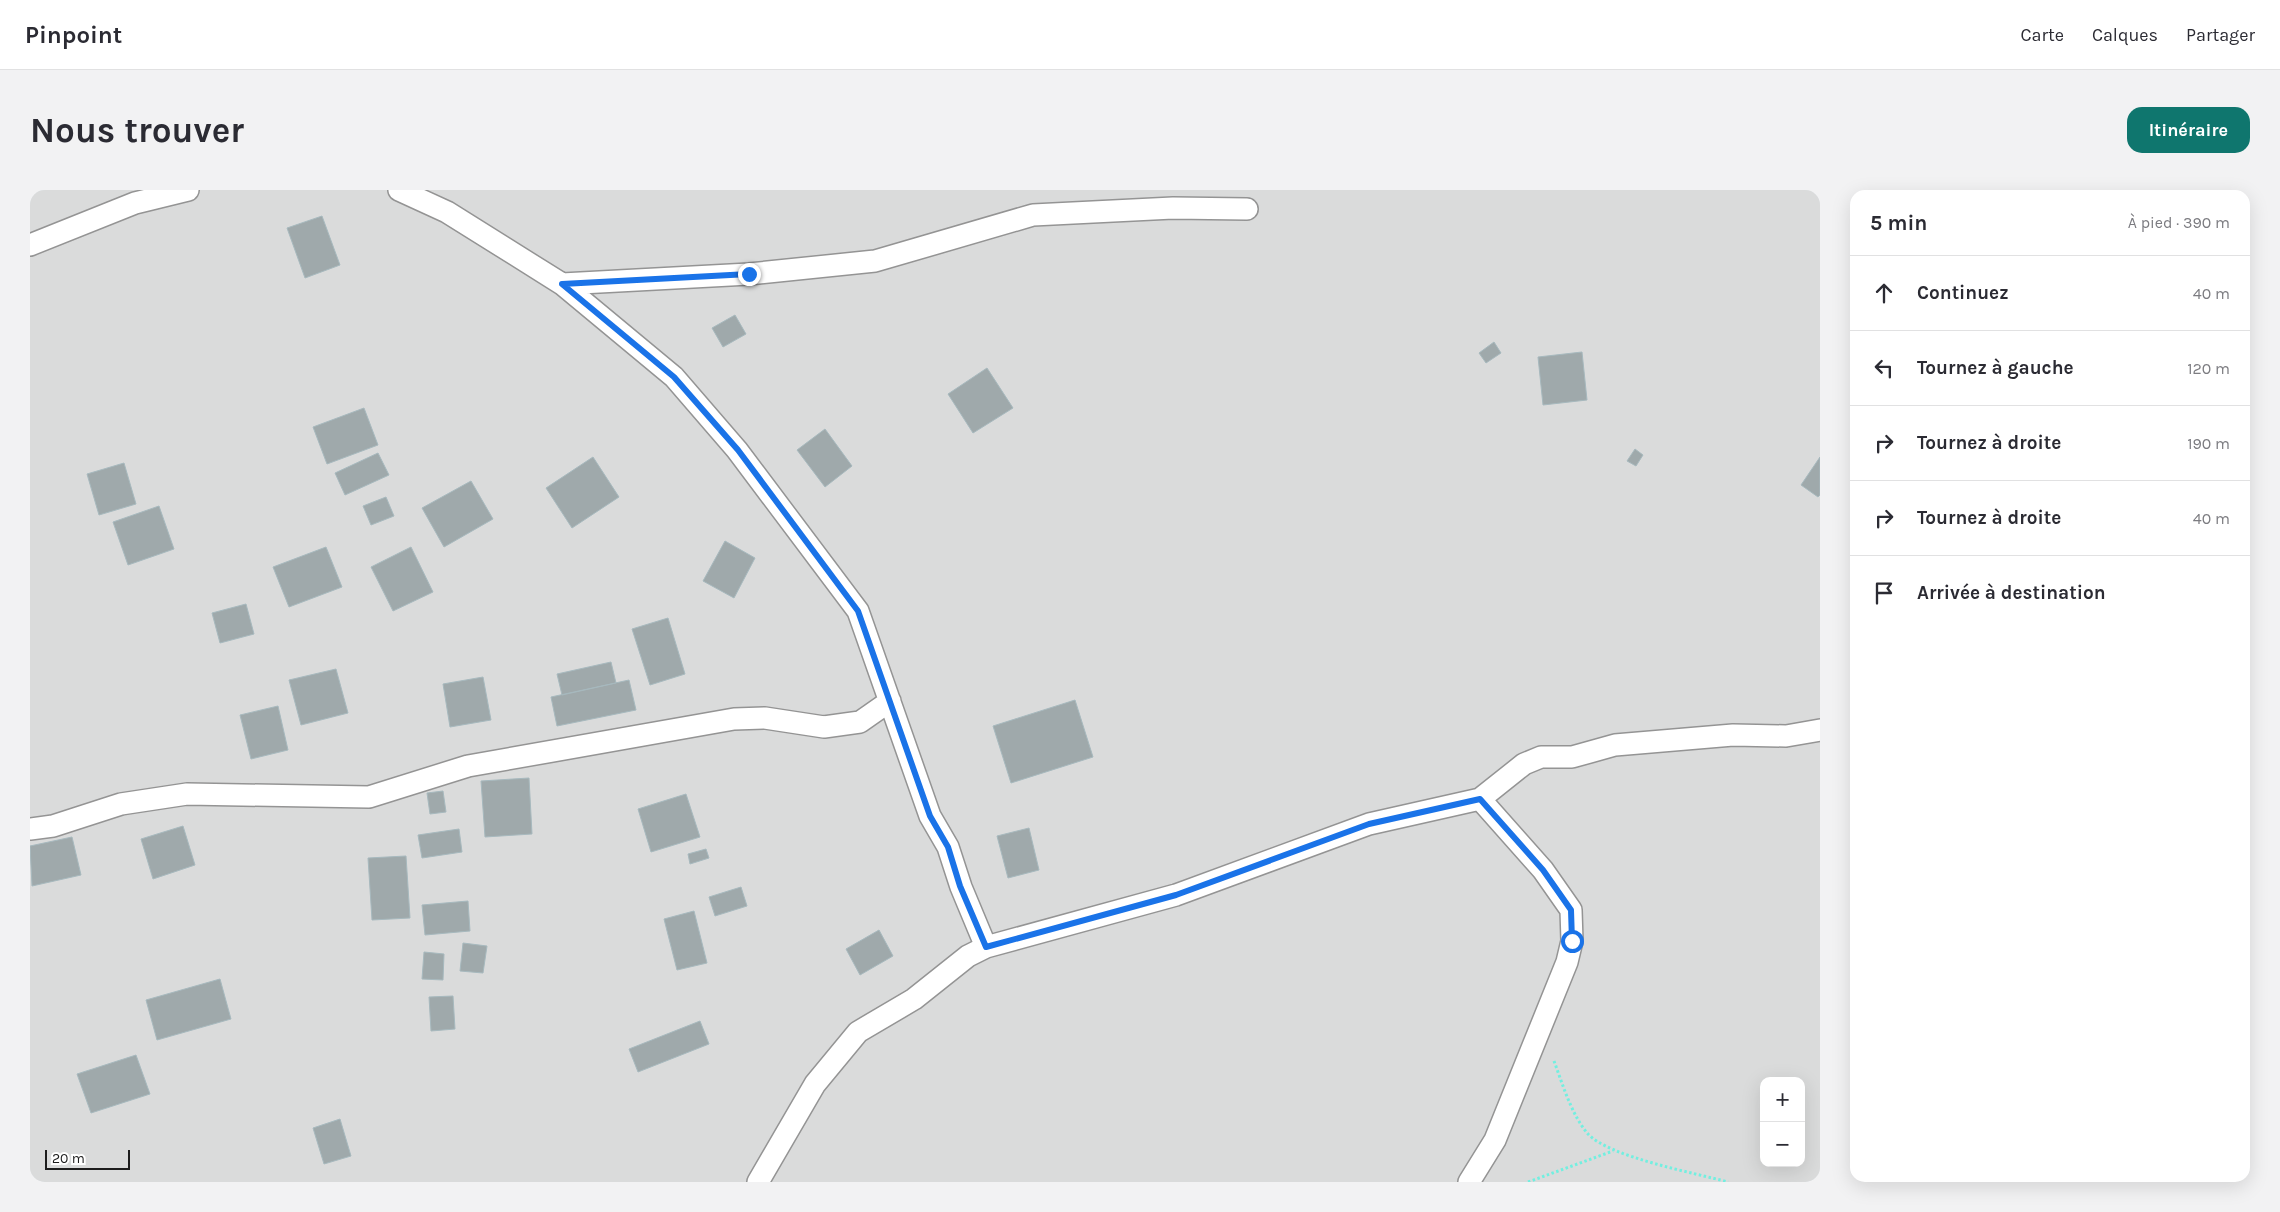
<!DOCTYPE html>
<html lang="fr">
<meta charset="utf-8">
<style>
:root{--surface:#fff;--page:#f2f2f3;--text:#2b2b33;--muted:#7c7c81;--line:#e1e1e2;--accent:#0f766e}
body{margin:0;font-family:Karla,sans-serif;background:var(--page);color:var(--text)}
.controls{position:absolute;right:15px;bottom:15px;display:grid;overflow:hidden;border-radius:10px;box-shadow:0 5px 20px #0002}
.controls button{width:45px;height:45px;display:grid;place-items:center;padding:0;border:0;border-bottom:1px solid var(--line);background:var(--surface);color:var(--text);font:25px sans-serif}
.scale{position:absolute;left:15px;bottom:12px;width:85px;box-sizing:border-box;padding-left:5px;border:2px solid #1d1d1d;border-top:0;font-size:14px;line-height:18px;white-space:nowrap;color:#1d1d1d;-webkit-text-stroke:4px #fff;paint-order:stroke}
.stop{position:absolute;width:15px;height:15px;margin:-11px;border:4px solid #1a73e8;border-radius:50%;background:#fff}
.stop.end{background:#1a73e8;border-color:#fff;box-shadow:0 1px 5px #0008}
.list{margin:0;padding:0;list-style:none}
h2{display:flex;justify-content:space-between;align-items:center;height:65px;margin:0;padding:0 20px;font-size:21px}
h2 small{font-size:16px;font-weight:400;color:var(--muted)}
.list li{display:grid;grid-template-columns:32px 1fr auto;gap:15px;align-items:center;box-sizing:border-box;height:75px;padding:0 20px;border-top:1px solid var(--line)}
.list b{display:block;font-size:19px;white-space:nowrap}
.list em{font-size:16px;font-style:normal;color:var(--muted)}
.icon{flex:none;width:28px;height:28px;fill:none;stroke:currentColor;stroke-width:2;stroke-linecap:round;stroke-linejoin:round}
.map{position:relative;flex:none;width:1790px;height:992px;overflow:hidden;border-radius:15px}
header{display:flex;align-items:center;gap:30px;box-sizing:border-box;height:70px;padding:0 25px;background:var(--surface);border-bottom:1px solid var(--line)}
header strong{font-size:24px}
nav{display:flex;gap:28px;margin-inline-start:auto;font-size:18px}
.intro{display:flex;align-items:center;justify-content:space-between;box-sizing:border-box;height:120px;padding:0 30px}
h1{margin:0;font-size:35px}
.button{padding:12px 22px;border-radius:15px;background:var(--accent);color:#fff;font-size:18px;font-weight:700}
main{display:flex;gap:30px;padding:0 30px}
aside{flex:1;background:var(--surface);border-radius:15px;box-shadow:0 5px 20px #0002}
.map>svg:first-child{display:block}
</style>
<header>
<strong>Pinpoint</strong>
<nav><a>Carte</a><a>Calques</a><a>Partager</a></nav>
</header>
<div class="intro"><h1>Nous trouver</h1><a class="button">Itinéraire</a></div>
<main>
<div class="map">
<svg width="1790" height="992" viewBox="0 0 1790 992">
<rect width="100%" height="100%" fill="#e3e9ed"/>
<path fill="#dadbdb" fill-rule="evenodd" d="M0,0H1790V992H0ZM1734,891H1771V973H1734Z"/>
<path fill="#9fa9ab" stroke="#a7b9be" d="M292,26L310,75L275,88L257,38Z
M705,125L716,144L693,157L682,138Z
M1464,152L1471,163L1456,173L1449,163Z
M1552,162L1557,210L1513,215L1508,167Z
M957,178L983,218L943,243L918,204Z
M334,218L348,255L297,274L283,237Z
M795,239L822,276L795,297L767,260Z
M1605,259L1613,265L1606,276L1597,271Z
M348,263L359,285L315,305L305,283Z
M563,267L589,307L542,338L516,298Z
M1790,267V305L1788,307L1771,295Z
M94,273L106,314L69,325L57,284Z
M441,291L463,329L414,357L392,318Z
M356,307L364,326L341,335L333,316Z
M129,316L144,359L98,375L83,332Z
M695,351L725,368L704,408L673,391Z
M296,357L312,397L259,417L243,377Z
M381,357L403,402L363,421L341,377Z
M216,414L224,444L190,453L182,423Z
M638,428L655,484L620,495L602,439Z
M581,472L586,493L532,505L527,484Z
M306,479L318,523L271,535L259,490Z
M453,487L461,530L420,537L413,494Z
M599,490L606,520L527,536L521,507Z
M1045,510L1063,567L981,593L963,536Z
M248,516L258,560L221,569L210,525Z
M499,588L502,644L455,647L451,591Z
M413,601L416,622L400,624L397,603Z
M656,604L670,647L621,662L608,619Z
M153,636L165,675L123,689L111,649Z
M999,638L1009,680L978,688L967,646Z
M429,639L432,662L392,668L388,645Z
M42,647L51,685L2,696L0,656Z
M676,659L679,668L660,674L658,664Z
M376,666L380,728L342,730L338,668Z
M711,697L717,716L685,726L679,707Z
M438,711L440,741L395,745L392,715Z
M664,721L677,773L647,780L634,729Z
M849,740L863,766L830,785L816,759Z
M433,753L457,756L453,783L430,781Z
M394,762L414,764L413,790L392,789Z
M190,789L201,829L127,850L116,810Z
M423,806L425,839L401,841L399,807Z
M670,831L679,854L608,882L599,859Z
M106,865L120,904L61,923L47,884Z
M310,929L321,966L294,974L283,938Z"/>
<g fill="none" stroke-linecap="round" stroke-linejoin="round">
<g stroke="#949494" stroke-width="24">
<path id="minor" d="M369,0L417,22L532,94L644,187L707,260L828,421L900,626L918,657L931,697L956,757
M0,55L105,13L158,0
M532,94L719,84L845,71L1003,25L1143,18L1217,19
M0,639L23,636L91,614L157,604L339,607L438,576L704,529L735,528L794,537L830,532L860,511
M728,992L785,894L828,842L884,809L938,766L956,757L1146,705L1339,634L1450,609L1494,574L1511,567H1542L1585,555L1703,545L1756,546L1790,540
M1439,992L1465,950L1537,772L1542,751L1541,720L1513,680L1450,609"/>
</g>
<path stroke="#72efe0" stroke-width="3" stroke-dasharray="2.5 2.5" stroke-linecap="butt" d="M1524,871C1533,895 1541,924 1558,944C1579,967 1665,983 1698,992
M1498,992L1583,961"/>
<use href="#minor" stroke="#fff" stroke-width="21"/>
</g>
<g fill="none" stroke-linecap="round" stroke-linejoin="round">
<path stroke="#1a73e8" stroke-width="6" d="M719,84L532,94L644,187L708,260L828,421L900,626L918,657L930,696L956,757L1146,705L1339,634L1450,609L1513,680L1541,720L1542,751"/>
</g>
</svg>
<div class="controls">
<button>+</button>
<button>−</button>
</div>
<div class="scale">20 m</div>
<div class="stop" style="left:1542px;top:751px"></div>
<div class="stop end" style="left:719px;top:84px"></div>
</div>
<aside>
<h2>5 min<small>À pied · 390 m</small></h2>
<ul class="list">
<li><svg class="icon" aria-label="ahead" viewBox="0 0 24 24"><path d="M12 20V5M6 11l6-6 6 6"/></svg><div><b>Continuez</b></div><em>40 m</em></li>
<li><svg class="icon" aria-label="left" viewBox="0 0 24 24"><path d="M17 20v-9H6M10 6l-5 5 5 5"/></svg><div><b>Tournez à gauche</b></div><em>120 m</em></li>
<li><svg class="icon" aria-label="right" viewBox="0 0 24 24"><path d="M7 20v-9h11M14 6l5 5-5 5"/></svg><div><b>Tournez à droite</b></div><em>190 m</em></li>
<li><svg class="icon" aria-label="right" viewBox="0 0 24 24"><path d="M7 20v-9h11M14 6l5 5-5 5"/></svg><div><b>Tournez à droite</b></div><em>40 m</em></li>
<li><svg class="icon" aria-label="arrive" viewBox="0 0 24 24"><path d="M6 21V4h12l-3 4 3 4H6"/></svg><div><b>Arrivée à destination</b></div></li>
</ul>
</aside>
</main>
